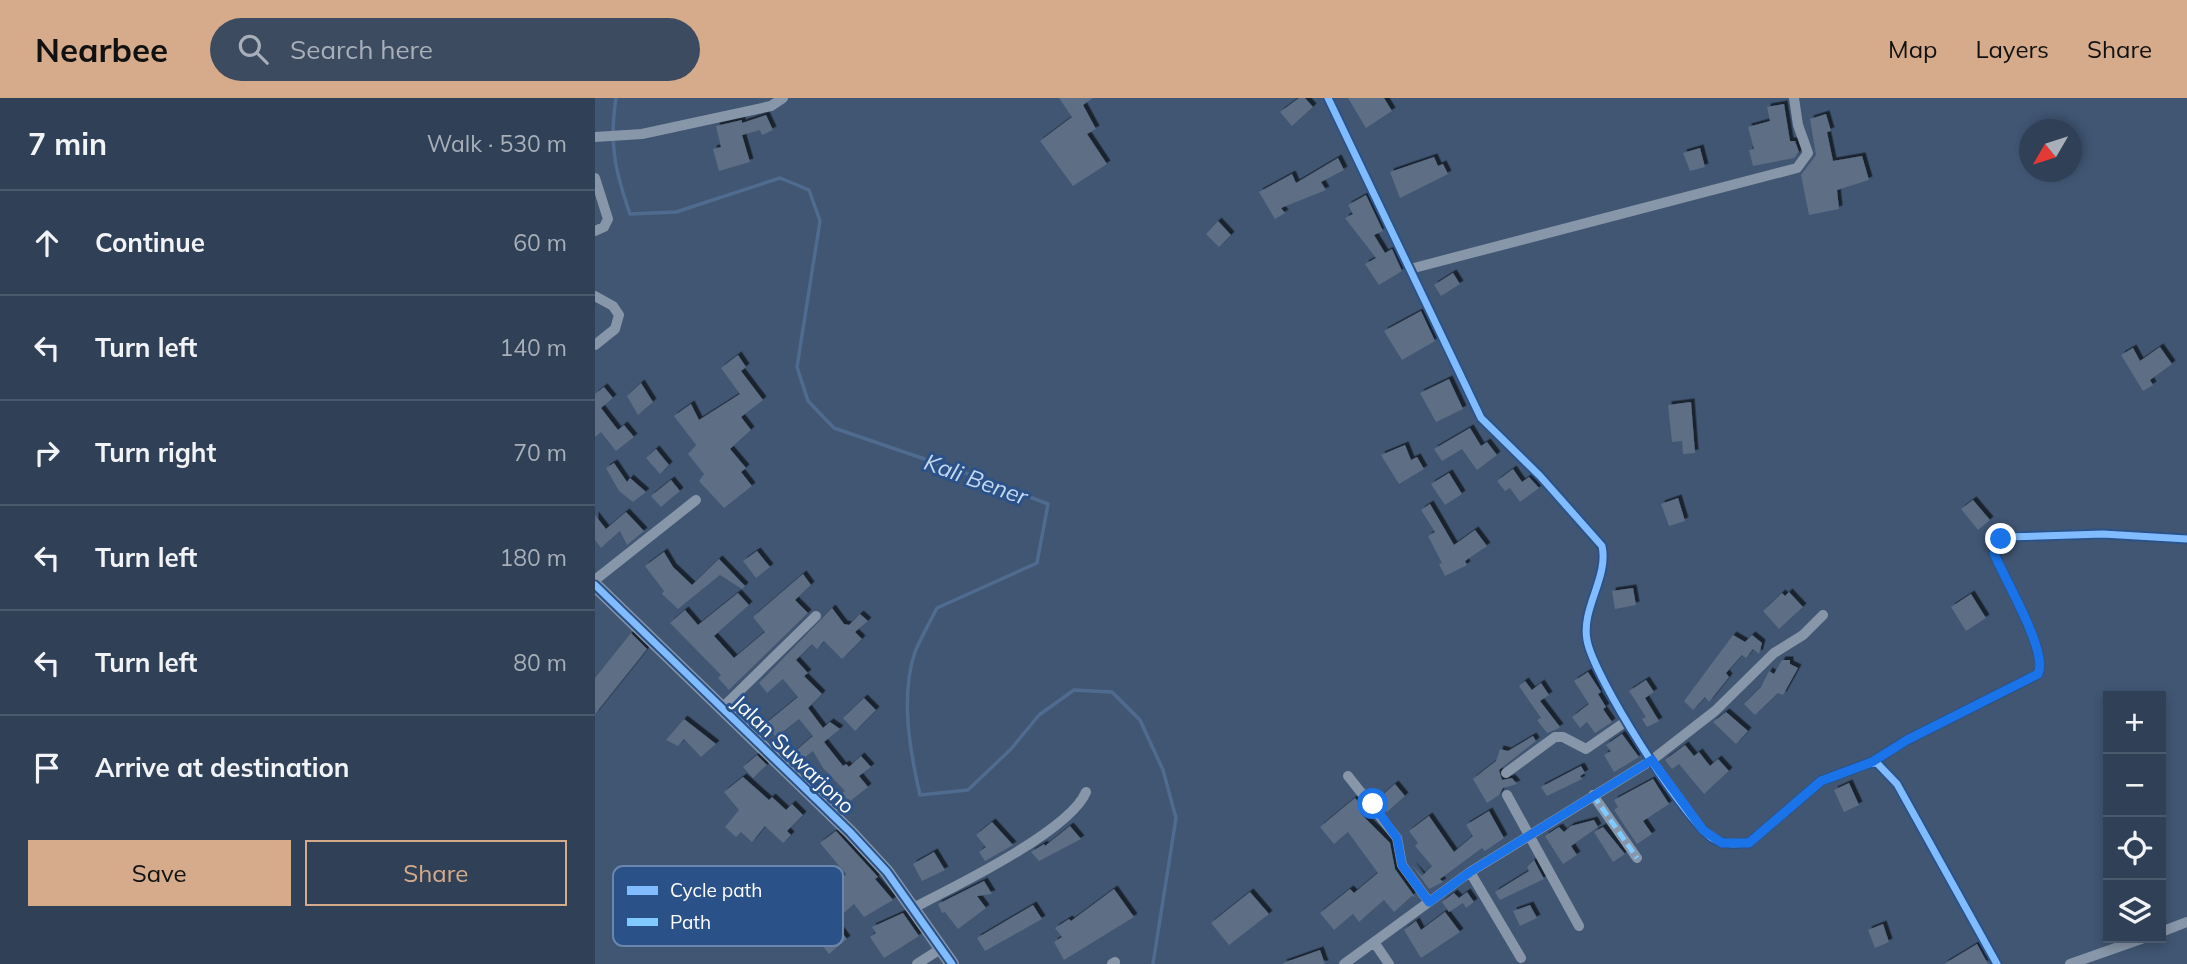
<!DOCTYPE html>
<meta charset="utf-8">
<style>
:root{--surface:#304056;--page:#3c4b60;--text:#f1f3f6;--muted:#a8afb9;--line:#4b596c;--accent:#d6ab8b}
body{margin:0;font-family:Mulish,sans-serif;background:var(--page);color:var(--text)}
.controls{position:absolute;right:21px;bottom:21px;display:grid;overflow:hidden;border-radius:0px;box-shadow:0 4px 10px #0003}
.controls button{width:63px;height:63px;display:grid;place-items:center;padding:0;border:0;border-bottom:2px solid var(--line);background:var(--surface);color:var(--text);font:35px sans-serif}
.compass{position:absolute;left:1424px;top:21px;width:63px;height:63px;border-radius:50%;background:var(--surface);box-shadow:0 4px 10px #0003;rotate:231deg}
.stop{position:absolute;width:21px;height:21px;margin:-16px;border:5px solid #1a73e8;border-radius:50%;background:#fff}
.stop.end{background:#1a73e8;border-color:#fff;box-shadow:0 2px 7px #0008}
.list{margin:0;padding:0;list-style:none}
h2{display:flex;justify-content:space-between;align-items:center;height:91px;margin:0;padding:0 28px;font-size:30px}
h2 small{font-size:23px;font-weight:400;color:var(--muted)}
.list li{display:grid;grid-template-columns:46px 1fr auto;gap:21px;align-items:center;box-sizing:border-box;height:105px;padding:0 28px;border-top:2px solid var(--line)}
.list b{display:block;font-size:26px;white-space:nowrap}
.list em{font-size:23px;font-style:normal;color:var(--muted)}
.actions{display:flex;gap:14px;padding:21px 28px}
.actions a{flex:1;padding:16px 0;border:2px solid var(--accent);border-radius:0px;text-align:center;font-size:24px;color:var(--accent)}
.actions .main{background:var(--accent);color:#111}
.icon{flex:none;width:38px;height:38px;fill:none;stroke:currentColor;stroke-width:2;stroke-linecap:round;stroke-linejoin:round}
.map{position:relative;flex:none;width:1592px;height:866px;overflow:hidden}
header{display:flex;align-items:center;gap:42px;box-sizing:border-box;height:98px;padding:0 35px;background:var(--accent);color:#111}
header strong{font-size:33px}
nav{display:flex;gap:38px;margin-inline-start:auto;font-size:24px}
.search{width:490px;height:63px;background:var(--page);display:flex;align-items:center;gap:18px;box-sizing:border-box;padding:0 24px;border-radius:38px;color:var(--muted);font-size:26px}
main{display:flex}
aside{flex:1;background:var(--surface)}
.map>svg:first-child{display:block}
</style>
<header>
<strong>Nearbee</strong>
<div class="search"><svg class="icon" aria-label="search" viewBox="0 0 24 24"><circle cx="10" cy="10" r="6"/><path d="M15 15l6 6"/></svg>Search here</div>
<nav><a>Map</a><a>Layers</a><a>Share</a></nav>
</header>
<main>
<aside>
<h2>7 min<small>Walk · 530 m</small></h2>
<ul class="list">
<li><svg class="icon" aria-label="ahead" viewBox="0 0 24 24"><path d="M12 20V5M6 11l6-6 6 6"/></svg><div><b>Continue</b></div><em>60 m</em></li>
<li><svg class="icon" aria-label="left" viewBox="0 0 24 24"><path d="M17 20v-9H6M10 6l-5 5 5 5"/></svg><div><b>Turn left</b></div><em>140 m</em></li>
<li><svg class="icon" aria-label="right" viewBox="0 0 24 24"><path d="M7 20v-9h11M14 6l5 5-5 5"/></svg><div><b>Turn right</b></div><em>70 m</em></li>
<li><svg class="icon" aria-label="left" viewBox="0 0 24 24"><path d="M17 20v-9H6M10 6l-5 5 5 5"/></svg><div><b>Turn left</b></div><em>180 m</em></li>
<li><svg class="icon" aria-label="left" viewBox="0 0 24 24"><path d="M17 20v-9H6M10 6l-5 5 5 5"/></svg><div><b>Turn left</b></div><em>80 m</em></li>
<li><svg class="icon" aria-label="arrive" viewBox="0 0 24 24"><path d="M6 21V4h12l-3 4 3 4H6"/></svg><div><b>Arrive at destination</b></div></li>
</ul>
<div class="actions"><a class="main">Save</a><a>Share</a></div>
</aside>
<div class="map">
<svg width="1592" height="866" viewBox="0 0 1592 866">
<defs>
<filter id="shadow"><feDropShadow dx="3.5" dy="-3.5" stdDeviation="0" flood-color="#0009"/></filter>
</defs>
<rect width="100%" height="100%" fill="#405673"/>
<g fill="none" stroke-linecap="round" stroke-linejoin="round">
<path stroke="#506b90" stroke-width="3.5" d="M21,0C14,46 20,73 35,116L81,114L185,80L214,92L225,123L202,269L213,303L239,330L391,382L453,406L442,465L342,510C335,524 326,539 320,554C305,597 315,654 325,697L373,692L416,651L444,617L479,592L517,594L545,622L568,672L581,720L558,866"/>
</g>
<path fill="#5d6e85" filter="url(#shadow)" d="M464,0H498L488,7L501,31L492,36L512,66L478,88L445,43L477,19Z
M704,0H710L718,9L697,28L685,14Z
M753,0H789L797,13L771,30Z
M1189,6L1195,43H1200L1204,54L1199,60L1158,68L1154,52L1159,51L1153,29L1175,23L1172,9Z
M1231,16L1236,33L1232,34L1238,63L1267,58L1274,82L1242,92L1244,111L1214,117L1206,77L1221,57L1215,21Z
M171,17L178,32L167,37L165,32L147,37L155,64L124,73L118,51L126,49L121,28L147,22V25Z
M1105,50L1110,69L1095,73L1088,55Z
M839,59L843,68L848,66L853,76L805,100L795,74Z
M743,60L749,72L726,84L731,92L686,110L690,115L680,121L664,94L697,76L701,85Z
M771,97L788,133L779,137L790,155L797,151L807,173L784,187L770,166L781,160L750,120L758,116L753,107Z
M623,123L636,137L624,149L611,136Z
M858,175L865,186L846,198L839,187Z
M826,213L840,243L807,262L789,233Z
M1565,249L1577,266L1555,282L1558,287L1548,293L1526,257L1538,250L1545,263Z
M143,257L151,269L146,273L168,302L146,319L156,332L135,351L151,370L146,374L157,388L129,410L104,383L109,376L93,356L101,347L79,318L96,306L104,322L145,296L126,270Z
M854,281L868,311L841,324L825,295Z
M46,285L58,304L43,317L32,298Z
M9,289L18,300L6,310L23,332L29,327L39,339L21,353L6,334L0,339V296Z
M1096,304L1100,355L1088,356L1087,343L1077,344L1073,307Z
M875,330L886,348L892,344L902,357L882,372L867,351L847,363L839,351Z
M810,347L816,362L822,359L829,371L804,386L786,357Z
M61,351L74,367L65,376L51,360Z
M19,365L32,384L35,380L51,394L38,404L24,393L11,370Z
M918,371L927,384L934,379L944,390L925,404L915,390L910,393L902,383Z
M854,375L867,396L850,407L836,386Z
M76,382L85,393L66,409L56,398Z
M1083,400L1090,423L1074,428L1066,406Z
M1378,402L1395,422L1383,432L1366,411Z
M835,406L859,447L880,432L892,448L870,463L872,467L850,478L844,466L847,465L833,438L840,434L826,412Z
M31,414L49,433L32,447L25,433L6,450L0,442V417L11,431Z
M162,453L175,469L161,480L148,463Z
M69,454L78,469L97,487L124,461L150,488L147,491L125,477L83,511L67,496L69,493L50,468Z
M208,476L216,487L200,502L213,515L134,592L123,580L126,577L75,525L90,512L103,527L143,495L154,507L119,538L139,560L170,534L158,519Z
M1038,490L1041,507L1020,511L1017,493Z
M1194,494L1208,509L1184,531L1168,513L1187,495L1190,498Z
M1376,496L1391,520L1371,533L1356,509Z
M237,510L249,526L254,527L265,516L273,523L260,534L267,541L247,561L229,543L222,551L217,546L201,562L213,575L209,578L227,596L213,610L228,630L235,624L245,631L229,644L248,668L251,666L254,669L266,658L276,669L264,678L273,689L254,704L247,695L250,693L228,670L218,653L204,664L197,656L218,638L204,621L181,639L170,626L203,599L188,581L172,595L164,585Z
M36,535L52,551L0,616V580Z
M1138,537L1150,544L1157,537L1167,545L1164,556L1158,551L1151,560L1147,557L1131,575L1134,579L1114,604L1110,599L1098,612L1089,603Z
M1187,562H1195V566L1203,570L1188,597L1183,595L1160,617L1149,606L1166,589L1174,573L1179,576Z
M993,574L1006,594L1003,596L1011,609L1008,611L1017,624L1000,635L992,624L985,630L977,619L994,606L979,583Z
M1051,582L1059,594L1050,600L1064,623L1052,629L1047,621L1051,619L1034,593Z
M930,583L937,592L946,585L954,597L945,603L965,629L962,631L952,635L942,622L946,620L924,588Z
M269,600L281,612L260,633L248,620Z
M1131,614L1153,633L1141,646L1118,624Z
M89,621L121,646L106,659L89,641L83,648L71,642Z
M1027,636L1044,659L1019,674L1009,657L1016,653L1011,647Z
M938,638L941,643L904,672L907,682L917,680L922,686L908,690L904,697L892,705L878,681L901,663L905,651L913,653Z
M1090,647L1099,658L1104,654L1115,668L1123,661L1134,673L1109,696L1084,666L1077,671L1070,662Z
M162,657L172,667L158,680L148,669Z
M986,668L990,675L985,678L987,681L952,698L946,689Z
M148,679L174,702L177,699L191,712L197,706L208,717L192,733L196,737L188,745L170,728L157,744L146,734L141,739L130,729L144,712L129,694Z
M1058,681L1074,706L1048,723L1057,736L1042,746L1019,712L1023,709L1019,702Z
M1254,685L1264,707L1249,714L1239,692Z
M800,686L810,698L792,714L782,702Z
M760,700L770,712L766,716L795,745L800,771L820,799L817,798L799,814L789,802L764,824L758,816L739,832L725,815L755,791L759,795L783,775L753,734L739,746L725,729Z
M894,713L909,740L890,753L887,750L845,781L848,784L834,791L817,767L827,778L837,768L820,748L823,745L814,733L834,718L859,754L878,738L871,727Z
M999,722L1003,729L976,748L982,757L968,766L950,738L964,729L969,734L976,728Z
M397,724L418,747L390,763L384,754L391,749L381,737Z
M475,728L486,741L444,763L436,754L449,746L450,748Z
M1008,729L1030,756L1018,764L999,734Z
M241,733L283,779L280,781L298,802L269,819L259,806L239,824L252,841L234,856L220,838L214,842L205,831L209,828L193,808L207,796L213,804L227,791L230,793L251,776L225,745Z
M339,754L350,772L327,783L318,766Z
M939,762L949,781L905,802L900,794L934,773L932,769Z
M389,783L397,796L382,798L391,810L363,831L350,814L347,815L343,806Z
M519,791L539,819L469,862L459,844L467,839L460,830L474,821L476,823Z
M655,794L674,816L634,847L616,825Z
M872,794L879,804L871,810L868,805L854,814L847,804L859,795L864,800Z
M438,807L447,821L390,853L382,840Z
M935,807L942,820L925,828L918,813Z
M850,814L865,834L826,860L809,832L821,823L826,832Z
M308,815L324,838L289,860L275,839L281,835L277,829Z
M1288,826L1294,844L1280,850L1273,832Z
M1382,846L1393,866H1349Z
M725,852L730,866H688V865Z"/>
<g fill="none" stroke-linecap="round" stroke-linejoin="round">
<path stroke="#8796a8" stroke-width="10" d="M733,0L886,320L945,378L1007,448C1014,479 986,510 992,542C998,578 1088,720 1117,740C1129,747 1140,746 1154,745L1226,683L1271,666L1282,665L1302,686L1402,866
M0,39L47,36L176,8L188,0
M0,80L13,121L9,129L0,133
M815,171L1202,70L1213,55L1203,27L1199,0
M0,198L18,208L24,217L20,231L0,247
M0,482L101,402
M126,611L221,518
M1277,664L1312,642L1443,576C1454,554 1408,479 1399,455L1403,444L1411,439L1508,436L1592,441
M911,675L960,639H968L991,651L1030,624
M753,678L802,740L807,767L834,804
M912,697L984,828
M998,697L1042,760
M875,774L926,860
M318,810C359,789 475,733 491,694
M1566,834L1592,824
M779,844L794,866
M322,866L347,850
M517,866L520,864
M749,866L875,774L1057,662L1120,613L1179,555L1208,537L1228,517
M1475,866L1549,840"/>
<path stroke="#8796a8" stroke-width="14" d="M0,487L255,734L292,774L357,866"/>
<path stroke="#80caff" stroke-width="5" stroke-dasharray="10 5" stroke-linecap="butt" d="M998,697L1042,760"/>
<g stroke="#2b5288" stroke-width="11">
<path id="cycleway" d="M733,0L886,320L945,378L1007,448C1014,479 986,510 992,542C998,578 1088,720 1117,740C1129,747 1140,746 1154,745L1226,683L1271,666L1282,665L1302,686L1402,866
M0,487L255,734L292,774L357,866
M1277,664L1312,642L1443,576C1454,554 1408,479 1399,455L1403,444L1411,439L1508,436L1592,441"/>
</g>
<use href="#cycleway" stroke="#80bcff" stroke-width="7"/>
</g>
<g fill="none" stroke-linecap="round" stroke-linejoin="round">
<path stroke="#1a73e8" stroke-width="9" d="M778,706L802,740L807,767L834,804L875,774L1057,662L1108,732L1127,745H1154L1226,683L1277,664L1312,642L1443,576C1454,554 1408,479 1399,455L1400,448L1406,441"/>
</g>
<g text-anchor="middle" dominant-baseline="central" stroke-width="6" stroke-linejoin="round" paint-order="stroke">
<g font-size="21" fill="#fff" stroke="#2b5288">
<text transform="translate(199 656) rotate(44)">Jalan Suwarjono</text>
</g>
<g font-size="23" font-style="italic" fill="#c4d7ef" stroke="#2b5288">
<text transform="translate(381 381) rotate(20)">Kali Bener</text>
</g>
</g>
<rect x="18" y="768" width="230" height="80" rx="10" fill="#2b5288" stroke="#6b86ac" stroke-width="2"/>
<rect x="32" y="788" width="31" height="9" fill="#80bcff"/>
<rect x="32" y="820" width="31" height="8" fill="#80caff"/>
<g font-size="19" fill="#fff">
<text x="75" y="799">Cycle path</text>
<text x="75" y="831">Path</text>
</g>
</svg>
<div class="controls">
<button>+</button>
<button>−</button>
<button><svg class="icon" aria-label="locate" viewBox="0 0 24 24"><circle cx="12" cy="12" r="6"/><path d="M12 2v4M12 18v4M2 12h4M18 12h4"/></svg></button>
<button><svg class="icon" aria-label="layers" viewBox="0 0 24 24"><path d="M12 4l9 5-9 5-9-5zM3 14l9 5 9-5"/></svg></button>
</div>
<svg class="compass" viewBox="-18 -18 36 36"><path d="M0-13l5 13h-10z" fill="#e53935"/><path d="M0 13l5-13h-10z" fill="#a8afb9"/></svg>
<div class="stop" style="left:778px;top:706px"></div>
<div class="stop end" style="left:1406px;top:441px"></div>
</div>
</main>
